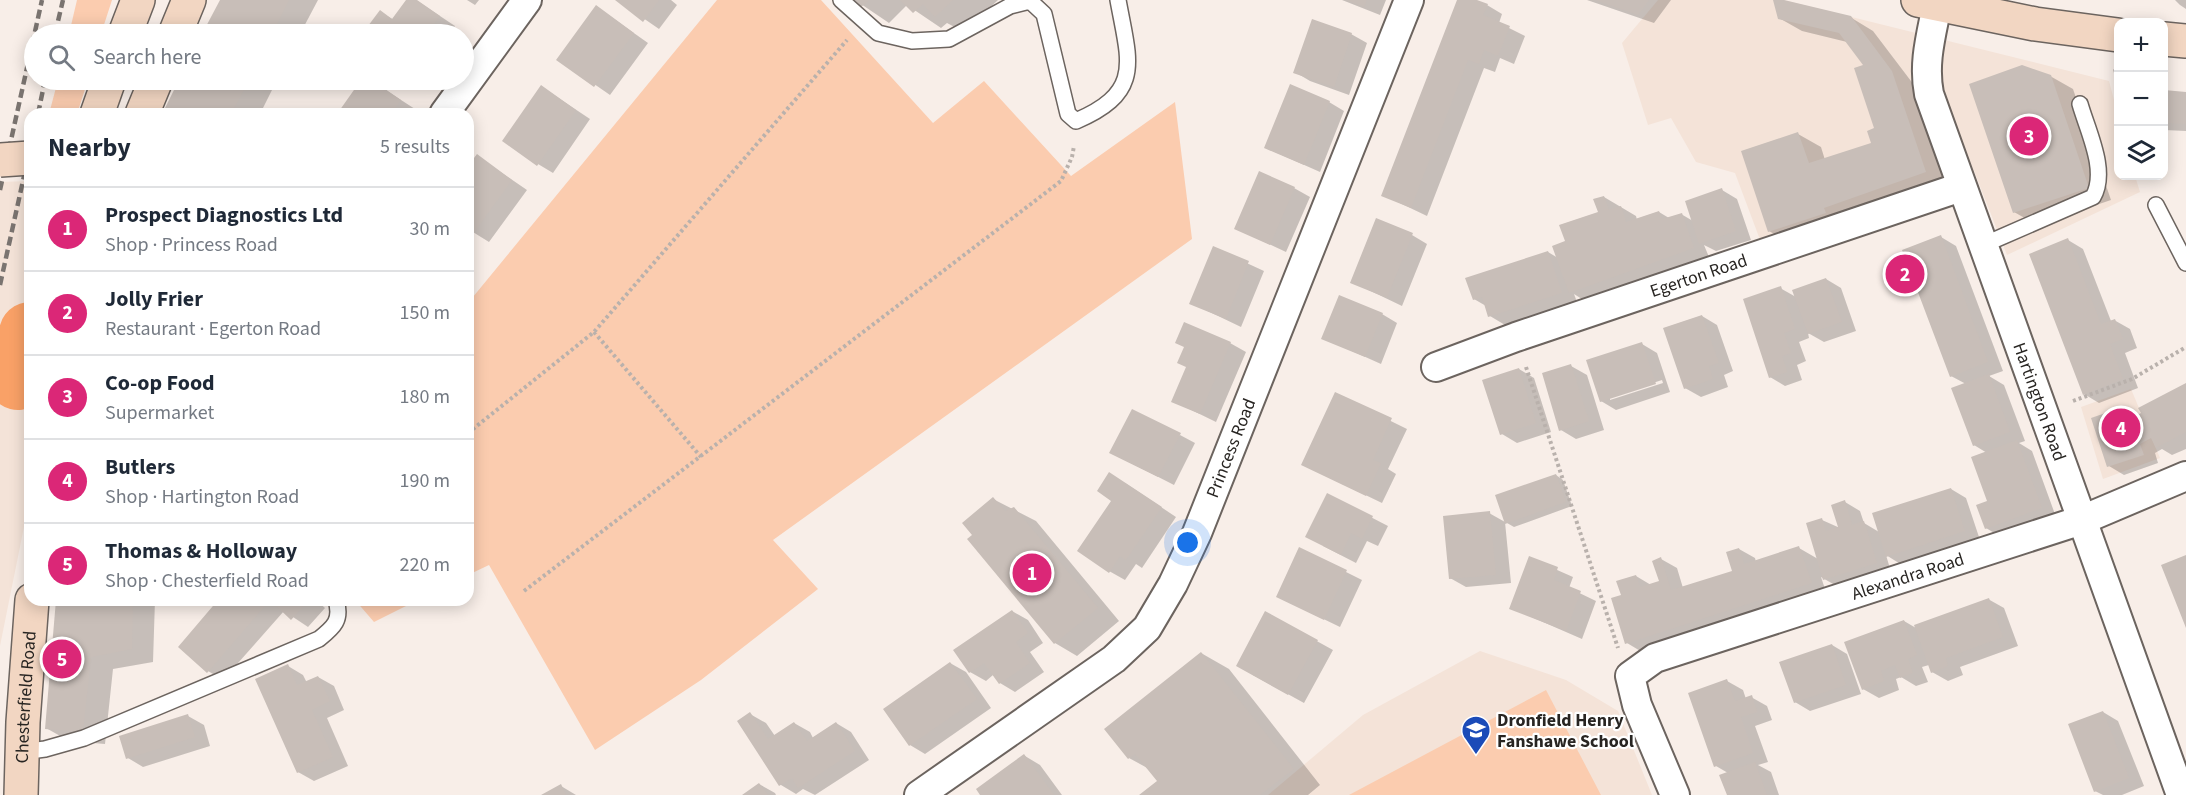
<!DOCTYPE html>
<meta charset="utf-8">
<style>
:root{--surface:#fff;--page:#f6f6f7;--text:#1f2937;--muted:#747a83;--line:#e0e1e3;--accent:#db2777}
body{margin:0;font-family:"Source Sans 3",sans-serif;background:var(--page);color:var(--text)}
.controls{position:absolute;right:18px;top:18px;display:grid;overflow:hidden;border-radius:12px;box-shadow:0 3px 15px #0003}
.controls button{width:54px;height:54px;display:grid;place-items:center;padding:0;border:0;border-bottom:2px solid var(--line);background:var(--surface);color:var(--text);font:30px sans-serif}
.you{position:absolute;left:1188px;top:543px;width:21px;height:21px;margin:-15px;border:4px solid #fff;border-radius:50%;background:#1a73e8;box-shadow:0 0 0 9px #1a73e833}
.badge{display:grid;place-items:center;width:39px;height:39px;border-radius:50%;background:var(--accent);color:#fff;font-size:20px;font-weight:700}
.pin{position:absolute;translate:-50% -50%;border:3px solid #fff;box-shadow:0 2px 6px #0006}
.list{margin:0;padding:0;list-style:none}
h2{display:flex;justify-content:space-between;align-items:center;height:78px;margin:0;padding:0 24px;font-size:26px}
h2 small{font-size:20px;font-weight:400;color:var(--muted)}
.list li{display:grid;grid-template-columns:39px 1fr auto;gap:18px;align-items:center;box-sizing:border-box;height:84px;padding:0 24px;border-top:2px solid var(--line)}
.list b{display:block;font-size:22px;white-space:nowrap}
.list p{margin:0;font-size:20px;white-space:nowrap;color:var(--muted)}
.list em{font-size:20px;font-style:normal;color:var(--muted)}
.icon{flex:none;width:33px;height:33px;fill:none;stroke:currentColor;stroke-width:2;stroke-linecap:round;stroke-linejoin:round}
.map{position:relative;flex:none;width:2186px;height:795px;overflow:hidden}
.search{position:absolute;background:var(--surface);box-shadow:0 3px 15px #0003;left:24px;top:24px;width:450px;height:66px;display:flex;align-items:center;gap:15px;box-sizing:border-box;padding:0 21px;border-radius:33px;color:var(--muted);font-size:22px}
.panel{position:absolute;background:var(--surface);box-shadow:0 3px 15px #0003;left:24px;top:108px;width:450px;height:498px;border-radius:18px}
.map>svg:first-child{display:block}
</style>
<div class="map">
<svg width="2186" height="795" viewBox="0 0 2186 795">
<rect width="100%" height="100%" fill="#f8eee8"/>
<path fill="#f4e3d8" d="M1658,0H1783L2109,81L2118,115V176H2135L2140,192L2007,255L1974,171L1762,245L1735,173L1696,162L1671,118L1648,125L1622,43Z
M30,181V497L0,646V182Z
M2131,389L2160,458L2103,479L2081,407Z
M1480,651L1566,680L1618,711L1652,795H1268L1363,715Z"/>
<path fill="#fbccaf" d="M77,0H112L101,34H69Z
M717,0H821L933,123L984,81L1071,176L1175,102L1192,239L773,540L818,589L701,680L595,750L489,565L468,575V303Z
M58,80H88L77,114H49Z
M355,600H418L374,622Z
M1546,690L1601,795H1349Z"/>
<path fill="#0003" fill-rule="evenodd" d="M221,0H318L300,34H204Z
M407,0H416L455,26L449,34H373L367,30L380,12L394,20Z
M467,0H479L475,5Z
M617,0H671L677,5L659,29Z
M855,0H998L964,32L947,23L941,28L907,5L889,23Z
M1342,0H1386L1380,15Z
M1458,0H1473L1487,5L1502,14L1499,23L1525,36L1514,64L1500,58L1495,72L1484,68L1427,216L1383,195Z
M1587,0H1671L1654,23Z
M1775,0L1850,17L1873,31L1914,85L1948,184L1791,244L1769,231L1798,134L1821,147L1825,160L1873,144L1876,129L1865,66L1847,42L1802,31L1779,18Z
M2175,0H2186V9L2180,5Z
M597,7L648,43L610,95L558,59Z
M1351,34L1367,43L1349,95L1310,81L1295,72Z
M2050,76L2073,89L2111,200L2037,225L2014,212Z
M181,80H277L260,114H164Z
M363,80H370L415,109L412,114H339Z
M542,87L590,119L553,173L538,164Z
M2164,92L2186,93V131L2164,130Z
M1329,102L1344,111L1320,172L1266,148Z
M477,156L527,190L489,242L468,229V169Z
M1294,188L1310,197L1286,252L1235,228Z
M1722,190L1737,199L1751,240L1716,251L1704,245L1709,257L1585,301L1574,294L1577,302L1505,325L1490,316L1486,306L1474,299L1548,252L1558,258L1567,242L1599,213L1604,197L1636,216L1637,220L1659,212L1669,218L1681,214L1693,221Z
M1412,235L1427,244L1402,306L1352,282Z
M1941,237L1956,246L2003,371L1989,376L2004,385L2025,441L2019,443L2032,451L2056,517L2001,537L1986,528L1989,502L1987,453L1974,445L1966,384L1951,376Z
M2068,240L2083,249L2111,321L2114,320L2130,329L2137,348L2125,353L2138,388L2099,403L2084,394Z
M1214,248L1264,271L1241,327L1191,303Z
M468,262L474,267L468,274Z
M1826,279L1841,288L1856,331L1824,342L1808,333L1809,338L1799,342L1806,361L1797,365L1802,380L1785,386L1770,377L1780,288L1796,297Z
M1382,314L1397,323L1381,364L1323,338Z
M1702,316L1717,325L1733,371L1724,375L1728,387L1701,397L1685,388Z
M1230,343L1246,352L1216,422L1173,401L1187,367L1186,348Z
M1642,344L1657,353L1670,392L1616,410L1601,401ZM1662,380L1663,383L1610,400V397Z
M1571,366L1587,375L1604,430L1576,439L1561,430Z
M1519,369L1534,378L1551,432L1517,443L1502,434Z
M2186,385V449L2172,455L2162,449L2155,453L2158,463L2124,475L2109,466L2126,407L2140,415Z
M1336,394L1407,429L1388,469L1396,474L1382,503L1303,465Z
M1180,435L1195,443L1174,485L1127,461Z
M1556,475L1563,480L1572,506L1514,527L1507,523Z
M1125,483L1176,517L1142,568L1136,564L1125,580L1109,571Z
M1951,489L1966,498L1980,540L1902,565L1886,555L1891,572L1840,588L1821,577L1826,592L1642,652L1627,643L1623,596L1636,576L1651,585L1661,582V559L1677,568L1683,588L1734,572L1739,549L1755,558L1756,562L1799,548L1818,559L1822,520L1840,528L1845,502L1860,511L1864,523L1879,532Z
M1328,495L1388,526L1378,546L1367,541L1356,563L1323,546Z
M993,499L1036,521L1119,621L1077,656L1055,643L975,535Z
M1489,513L1505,522L1511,583L1466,587L1450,578Z
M1300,549L1362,580L1340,627L1278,597Z
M1530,558L1573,577L1569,588L1596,601L1582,639L1511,608Z
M1988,599L2004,608L2018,646L1960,667L1963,675L1948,681L1932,672L1929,665L1922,667L1928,682L1916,686L1901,677L1896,679L1899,690L1879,698L1863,689L1904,621L1916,628Z
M58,600H155L153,662L113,669L105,744L69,741L46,728Z
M234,600H316L325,608L308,627L284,611L223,680L208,671L219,602L228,607Z
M1012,611L1028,620L1043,643L1030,652L1044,672L1015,692L1000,683L993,675L986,681L970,672Z
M1266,613L1333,650L1304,703L1253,675Z
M1832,645L1847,654L1861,694L1810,711L1795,702Z
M1201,653L1229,669L1320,785L1308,795H1141L1159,781L1151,770L1129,758Z
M950,663L966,672L991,708L925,754L910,745Z
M288,666L303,675L307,683L318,677L334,686L344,710L327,718L348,766L314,781L298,772Z
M1727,681L1743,690L1746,699L1751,697L1767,706L1772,720L1755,726L1768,762L1758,765L1771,772L1779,795H1728V773L1716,766Z
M2103,712L2118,721L2144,786L2122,795H2103L2095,791Z
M750,714L766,723L775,736L794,723L810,732L813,738L836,723L851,732L869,760L815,795L803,789L796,794L781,785L739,721Z
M188,716L204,725L210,746L143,767L128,758Z
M1025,756L1040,765L1062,795H982Z
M759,784L775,793L776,795H744Z
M561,786L576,795H545Z"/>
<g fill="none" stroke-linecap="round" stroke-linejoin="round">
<path stroke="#f9a167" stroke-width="62" d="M18,379L30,333"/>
</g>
<path fill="#c8beb8" d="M220,0H289L272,34H202Z
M406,0H417L440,16L427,34H371L365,30L380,10L392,19Z
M615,0H659L643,22Z
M853,0H869L860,8Z
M900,0H953L935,17L923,4L913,13Z
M1346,0H1367L1364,7Z
M1457,0H1477L1488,4L1483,15L1510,26L1498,56L1484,50L1479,64L1468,60L1411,208L1381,196Z
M1595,0H1649L1638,15Z
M1773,0H1784L1851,16L1892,71L1926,172L1824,208L1826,213L1768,232L1741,151L1798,132L1809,163L1871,143L1867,131L1874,128L1854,68L1863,65L1839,33L1778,19Z
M596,5L634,33L594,87L556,60Z
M1312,19L1352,33L1334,87L1293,73Z
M2022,65L2051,75L2089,188L2013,213L1969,84Z
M179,80H249L231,114H162Z
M361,80H372L401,100L391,114H337Z
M1290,84L1330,101L1304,165L1264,148Z
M541,85L576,110L537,166L502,141Z
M2164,90L2186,92V124L2164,123Z
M477,154L512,180L473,234L468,230V166Z
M1259,171L1295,187L1270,245L1234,229Z
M1722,188L1736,231L1699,244L1685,201Z
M1604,196L1609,210L1621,206L1626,222L1659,211L1662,219L1682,213L1694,248L1569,293L1552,246L1565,241L1559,225L1598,212L1593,199Z
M1376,218L1413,233L1387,298L1350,283Z
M1941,235L1988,362L1950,377L1902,250Z
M2068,238L2101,324L2115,319L2123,339L2110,344L2123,379L2083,395L2029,254Z
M1213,246L1249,261L1226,319L1189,304Z
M1548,251L1562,293L1488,317L1482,297L1473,300L1465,278Z
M1826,278L1842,322L1808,334L1792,290Z
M1781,286L1795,329L1784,333L1791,353L1782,356L1787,372L1769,378L1743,299Z
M1339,295L1383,313L1365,357L1321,339Z
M1702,315L1719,363L1709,366L1713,379L1684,389L1663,328Z
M1184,322L1231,342L1200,414L1171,402L1186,367L1177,363L1184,347L1175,343Z
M1642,342L1656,384L1600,402L1586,360Z
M1571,364L1589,421L1559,431L1542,373Z
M1519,368L1536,423L1500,435L1482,380Z
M1989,374L2010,432L1973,446L1951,388Z
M2186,383V432L2156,448L2151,438L2140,444L2144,455L2107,467L2091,418L2126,406L2132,418L2141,413L2138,408Z
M1335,392L1392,418L1373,460L1381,463L1366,496L1301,465Z
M1132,409L1181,433L1158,477L1109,453Z
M2017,440L2042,508L1985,529L1976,505L1987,501L1971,457Z
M1109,472L1162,507L1126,560L1120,556L1109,573L1077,551L1111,501L1097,491Z
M1556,474L1566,502L1505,524L1495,495Z
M1951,488L1965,531L1886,557L1872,513Z
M1327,493L1373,516L1362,539L1351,533L1341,555L1305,537Z
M993,497L1005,511L1014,507L1098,608L1054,644L967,539L972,535L962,523Z
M1845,500L1852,525L1864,521L1877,563L1823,580L1806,523L1822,518L1826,531L1838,527L1831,505Z
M1490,511L1496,575L1449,579L1443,516Z
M1799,546L1812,583L1625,644L1611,598L1621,595L1616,581L1636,575L1640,587L1659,581L1652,561L1661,557L1671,590L1732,571L1726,552L1739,548L1744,564Z
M1299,547L1347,570L1324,620L1276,597Z
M2186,555V628L2161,565Z
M1529,556L1558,567L1554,580L1581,591L1566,631L1509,609Z
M1989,598L2003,637L1946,658L1948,666L1931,673L1914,625Z
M56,600H133L132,649L91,657L83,732L45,729Z
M218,600L226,606L232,600H309L291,620L270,600L207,673L178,647Z
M1012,610L1028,633L1016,642L1030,663L999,684L984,663L969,673L953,650Z
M1265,611L1318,640L1288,695L1236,666Z
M1904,620L1917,655L1908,659L1913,673L1900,678L1895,665L1881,671L1884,681L1862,690L1844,642Z
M1832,644L1846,685L1794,703L1779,662Z
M1201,652L1294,769L1260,795H1139L1157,781L1135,754L1128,759L1104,729Z
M950,662L977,699L909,746L883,709Z
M288,664L297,685L318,676L330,701L312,710L333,757L297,773L255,679Z
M1727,679L1735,701L1752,695L1757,712L1741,717L1753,753L1714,767L1688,693Z
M2103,711L2129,778L2094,792L2068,724Z
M750,712L768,739L794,722L807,741L836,722L855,751L798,788L792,778L779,786L737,721Z
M188,714L195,737L126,759L119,736Z
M1024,754L1054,795H980L976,789Z
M1755,762L1767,795H1727L1719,775Z
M759,783L768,795H742Z
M561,784L566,795H541Z"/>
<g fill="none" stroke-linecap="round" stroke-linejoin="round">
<g stroke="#6c645f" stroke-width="18">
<path id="lane" d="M841,0L878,33L912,41L949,39L1010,6L1030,1L1044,14L1068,114L1076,121C1144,92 1129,61 1118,0
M2156,205L2186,263
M1983,245L2093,197C2108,171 2088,132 2080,104
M22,752L45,749L84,738L319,639C334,627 342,620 336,600"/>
</g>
<g stroke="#6c645f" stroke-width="32">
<g id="street">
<path id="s1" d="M1937,5C1931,36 1923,63 1929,94L2181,795"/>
<path d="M444,114L527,0"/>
<path id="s2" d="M1436,367L1516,337L1961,187"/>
<path id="s3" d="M919,795L1114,659L1147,628L1173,584L1197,533L1409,0"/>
<path id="s4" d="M1675,795L1637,705L1630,676L1655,658L2082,520L2186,476"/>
</g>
</g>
<g stroke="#6c645f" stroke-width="36">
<g id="secondary">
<path d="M1918,0L2035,24L2118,35"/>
<path d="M125,34L138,0"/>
<path d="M175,34L189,0"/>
<path d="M2164,39L2186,41"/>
<path d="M97,114L109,80"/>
<path d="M142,114L156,80"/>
<path id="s5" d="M21,795L23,722L32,600"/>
</g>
</g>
<path stroke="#b9b1ac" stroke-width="4" stroke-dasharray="3 3" stroke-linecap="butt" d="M2115,69L2118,80
M594,332L701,457
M1526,367L1618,648
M2073,401L2132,379L2186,347
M468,433L594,332L847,40
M524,591L1061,181L1072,157L1074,146"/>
<use href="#lane" stroke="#fff" stroke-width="15"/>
<use href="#street" stroke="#fff" stroke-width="28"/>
<use href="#secondary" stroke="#f2d6c2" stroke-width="33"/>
<path stroke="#7a7470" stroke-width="4.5" stroke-dasharray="9 4.5" stroke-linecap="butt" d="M55,34L63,0
M38,114L45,80
M0,190L42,0
M0,285L30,149"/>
<g stroke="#6c645f" stroke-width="36" stroke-linecap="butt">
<path id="secondary-bridge" d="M0,160L30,158"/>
</g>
<use href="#secondary-bridge" stroke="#f2d6c2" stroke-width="33"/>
</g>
<defs>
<g id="school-pin" transform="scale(1.5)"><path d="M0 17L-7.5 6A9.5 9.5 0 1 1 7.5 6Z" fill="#1b4bb8" stroke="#fff"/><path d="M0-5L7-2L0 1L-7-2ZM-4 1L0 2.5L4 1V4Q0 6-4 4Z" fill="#fff"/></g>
</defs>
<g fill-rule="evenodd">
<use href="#school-pin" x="1476" y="730"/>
</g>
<g text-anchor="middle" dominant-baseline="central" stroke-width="4.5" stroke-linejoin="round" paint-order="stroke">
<g font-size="18" fill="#282522" stroke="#fff">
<text stroke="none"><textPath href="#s2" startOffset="278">Egerton Road</textPath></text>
<text stroke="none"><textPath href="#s1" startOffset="417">Hartington Road</textPath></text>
<text stroke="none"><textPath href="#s3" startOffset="482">Princess Road</textPath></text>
<text stroke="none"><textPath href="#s4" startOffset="424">Alexandra Road</textPath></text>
<text stroke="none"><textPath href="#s5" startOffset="98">Chesterfield Road</textPath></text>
</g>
<g font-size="18" font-weight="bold" fill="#282522" stroke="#fff" text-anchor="start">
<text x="1497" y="720">Dronfield Henry<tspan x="1497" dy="21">Fanshawe School</tspan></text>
</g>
</g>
</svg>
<div class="controls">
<button>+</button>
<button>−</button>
<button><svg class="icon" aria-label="layers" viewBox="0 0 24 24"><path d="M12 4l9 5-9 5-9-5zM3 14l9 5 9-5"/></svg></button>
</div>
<div class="you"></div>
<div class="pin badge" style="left:1032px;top:573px">1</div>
<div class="pin badge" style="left:1905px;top:274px">2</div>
<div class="pin badge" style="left:2029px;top:136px">3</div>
<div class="pin badge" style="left:2121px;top:428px">4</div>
<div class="pin badge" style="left:62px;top:659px">5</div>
<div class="search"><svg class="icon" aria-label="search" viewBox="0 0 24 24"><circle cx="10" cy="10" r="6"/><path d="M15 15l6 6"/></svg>Search here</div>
<section class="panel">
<h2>Nearby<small>5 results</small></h2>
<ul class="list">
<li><span class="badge">1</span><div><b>Prospect Diagnostics Ltd</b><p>Shop · Princess Road</p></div><em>30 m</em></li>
<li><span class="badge">2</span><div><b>Jolly Frier</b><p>Restaurant · Egerton Road</p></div><em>150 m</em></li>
<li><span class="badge">3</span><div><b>Co-op Food</b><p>Supermarket</p></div><em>180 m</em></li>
<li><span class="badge">4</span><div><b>Butlers</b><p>Shop · Hartington Road</p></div><em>190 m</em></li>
<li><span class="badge">5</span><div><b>Thomas &amp; Holloway</b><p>Shop · Chesterfield Road</p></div><em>220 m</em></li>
</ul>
</section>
</div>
